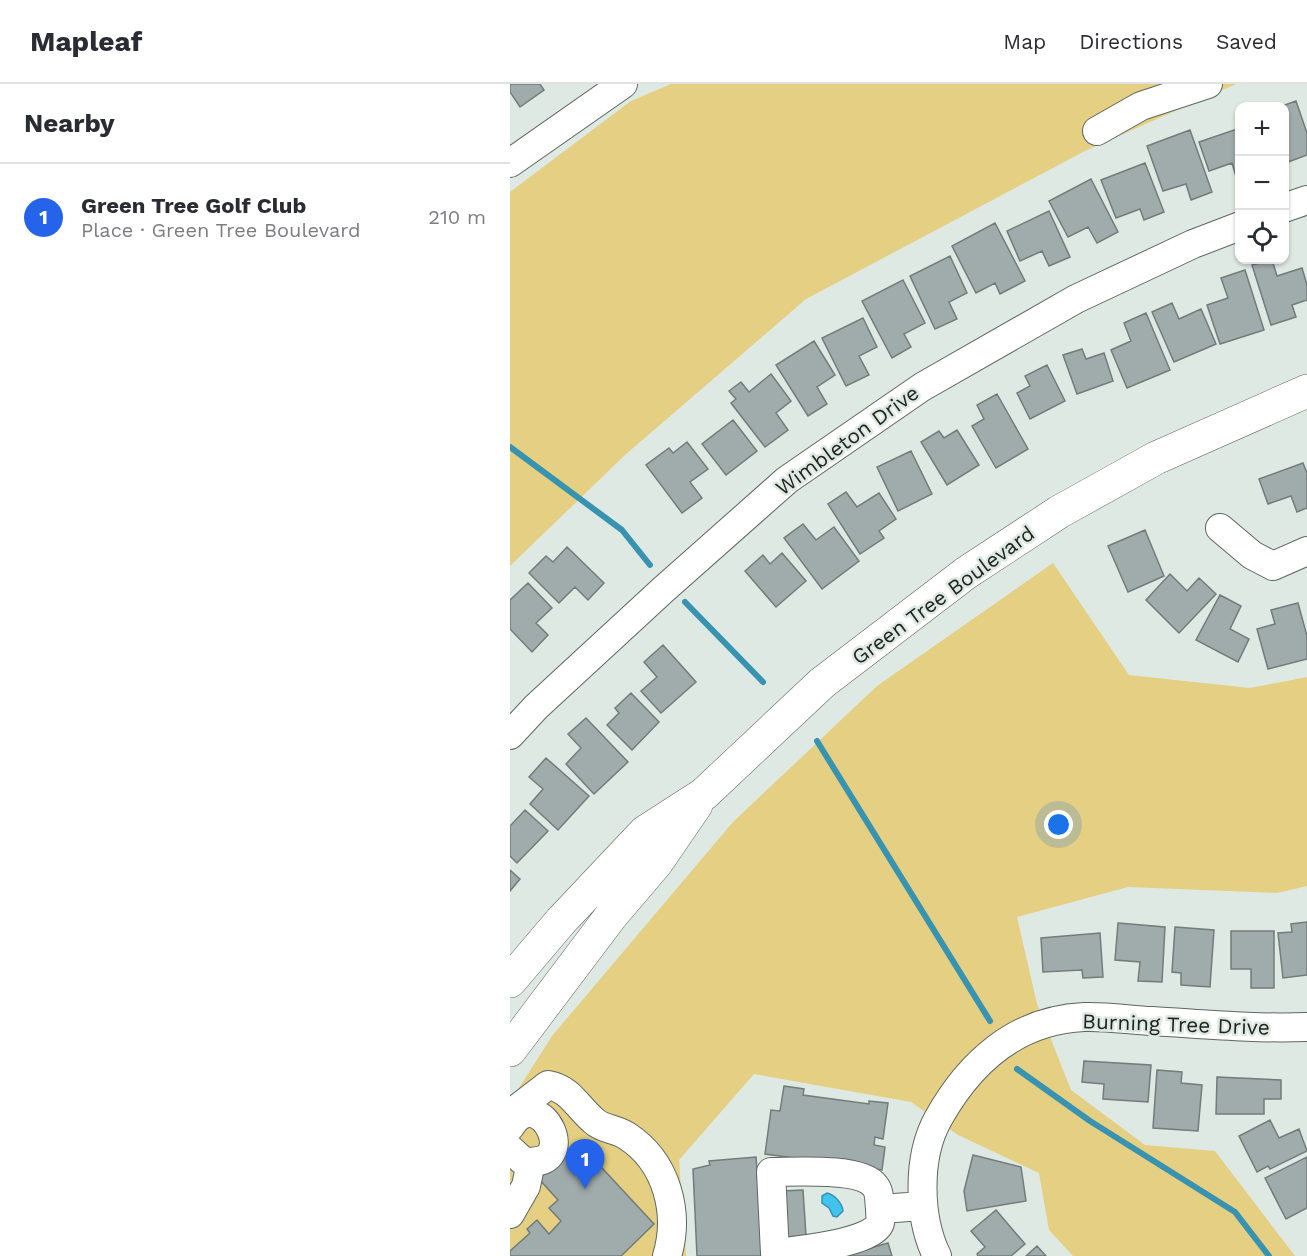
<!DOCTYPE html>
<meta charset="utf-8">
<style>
:root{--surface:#fff;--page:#f7f7f7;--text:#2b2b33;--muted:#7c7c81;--line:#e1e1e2;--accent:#2563eb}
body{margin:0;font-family:"Work Sans",sans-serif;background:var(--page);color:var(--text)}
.controls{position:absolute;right:18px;top:18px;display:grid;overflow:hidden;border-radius:12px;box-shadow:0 2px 4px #0004}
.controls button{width:54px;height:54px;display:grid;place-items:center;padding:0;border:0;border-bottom:2px solid var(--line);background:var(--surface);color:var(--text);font:30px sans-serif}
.you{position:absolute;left:549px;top:741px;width:21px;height:21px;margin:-15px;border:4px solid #fff;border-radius:50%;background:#1a73e8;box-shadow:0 0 0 9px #1a73e833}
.badge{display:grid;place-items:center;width:39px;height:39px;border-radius:50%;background:var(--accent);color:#fff;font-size:20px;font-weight:700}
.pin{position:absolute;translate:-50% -50px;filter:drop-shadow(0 2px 3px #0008)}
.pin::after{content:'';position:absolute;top:32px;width:21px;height:18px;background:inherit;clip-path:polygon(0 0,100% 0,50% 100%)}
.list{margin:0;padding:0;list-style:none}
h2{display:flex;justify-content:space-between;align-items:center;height:78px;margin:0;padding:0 24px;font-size:26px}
h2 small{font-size:20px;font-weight:400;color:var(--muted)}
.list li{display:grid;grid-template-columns:39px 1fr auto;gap:18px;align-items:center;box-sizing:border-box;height:108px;padding:0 24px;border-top:2px solid var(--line)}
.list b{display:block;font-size:22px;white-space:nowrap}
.list p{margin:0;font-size:20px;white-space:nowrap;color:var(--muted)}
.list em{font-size:20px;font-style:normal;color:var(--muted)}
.icon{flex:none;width:33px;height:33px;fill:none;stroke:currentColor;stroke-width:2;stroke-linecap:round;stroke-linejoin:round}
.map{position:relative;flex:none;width:797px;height:1172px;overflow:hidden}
header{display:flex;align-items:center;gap:36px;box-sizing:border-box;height:84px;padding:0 30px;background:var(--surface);border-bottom:2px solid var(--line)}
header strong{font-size:28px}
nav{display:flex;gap:33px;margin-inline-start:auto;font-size:21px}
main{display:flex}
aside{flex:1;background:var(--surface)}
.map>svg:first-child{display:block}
</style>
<header>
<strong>Mapleaf</strong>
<nav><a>Map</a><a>Directions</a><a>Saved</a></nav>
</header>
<main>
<aside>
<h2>Nearby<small></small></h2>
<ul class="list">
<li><span class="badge">1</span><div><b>Green Tree Golf Club</b><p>Place · Green Tree Boulevard</p></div><em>210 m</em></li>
</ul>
</aside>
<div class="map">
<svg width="797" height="1172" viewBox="0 0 797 1172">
<rect width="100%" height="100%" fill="#dfe9e3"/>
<path fill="#e4cf82" d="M161,0H726L575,67L296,215L115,371L0,482V108L121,17Z
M543,479L619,591L740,604L797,593V802L767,809L618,803L507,833L527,920L561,1006L635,1061L705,1067L785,1172H563L539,1146L529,1089L448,1051L401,1018L244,990L169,1076L176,1172H0V1018L42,952L223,738L367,602Z"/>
<path fill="#41c3ed" stroke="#3793b0" stroke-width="1.5" d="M317,1109C325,1111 332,1119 333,1127L327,1133L323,1132L319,1124L312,1119V1112Z"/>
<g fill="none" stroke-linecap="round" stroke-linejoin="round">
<path stroke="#3793b0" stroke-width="6" d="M0,363L112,446L140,481
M175,518L253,598
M307,657L480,937
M507,985L580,1037L725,1128L759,1172"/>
</g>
<path fill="#a0acab" stroke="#717c7b" stroke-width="1.5" d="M0,0H30L34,6L10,23L0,8Z
M786,17L797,49V71L778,78L774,70V22H772Z
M730,44V95L727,96L722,79L699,87L689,58Z
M680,46L702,108L681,116L676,100L653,107L637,62Z
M635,79L654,128L634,136L630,125L606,134L591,96Z
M581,95L608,148L587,159L578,143L558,153L539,117Z
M539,127L560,173L539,182L532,167L510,177L497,147Z
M485,139L515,197L490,210L485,199L466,209L442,162Z
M440,172L457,209L439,218L447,235L425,245L400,192Z
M762,176L767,192L792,184L797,201V216L782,221L786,233L761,241L742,181Z
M735,186L754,246L710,260L697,221L718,214L711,194Z
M393,196L415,239L394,250L401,263L382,274L352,217Z
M662,219L669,235L691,225L706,260L664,278L642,228Z
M636,229L660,286L617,304L601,266L621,257L614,239Z
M353,234L367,263L349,272L359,291L336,302L312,254Z
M304,257L325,291L307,303L317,320L298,332L266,281Z
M572,265L576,275L594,269L603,297L567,310L553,271Z
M537,281L555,317L520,335L507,309L520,302L515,292Z
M261,290L281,317L266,329L278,346L255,363L221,319L226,315L219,307L231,298L239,308Z
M487,310L518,365L486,384L462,342L474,335L467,321Z
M223,336L247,367L216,391L192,360Z
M447,346L469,381L437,401L411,358L429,347L434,354Z
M177,358L198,385L180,398L192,414L172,429L136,381L159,364L163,369Z
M401,367L422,410L388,427L367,383Z
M793,379L797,389V424L787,428L781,412L758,420L749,395Z
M336,408L347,423L369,409L386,435L369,447L374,454L350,470L318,420Z
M293,440L306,456L324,443L349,477L312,505L274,454Z
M635,446L654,492L618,508L598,462Z
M57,463L94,499L78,516L65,503L49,519L19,489L36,472L43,478Z
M272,469L296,497L266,523L235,487L253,471L260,480Z
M660,490L677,507L689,494L706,510L669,549L636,516Z
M18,499L42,524L26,539L38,551L22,568L0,545V516Z
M710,511L731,522L720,545L739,555L728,578L686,556Z
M788,519L797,552V575L758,585L747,545L765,540L761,526Z
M153,561L186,598L151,629L131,607L147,593L134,578Z
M121,609L149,638L122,666L97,641L109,629L105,624Z
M76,634L118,678L84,710L56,680L71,664L58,650Z
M36,674L79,712L48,746L20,720L33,705L19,693Z
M15,726L38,747L7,779L0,772V742Z
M0,786L10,795L0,807Z
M797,838V891L773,894L768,849L782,848L781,840Z
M608,839L655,843L652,898L628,897L630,878L605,876Z
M665,843L704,846L700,903L671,901V889L662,888Z
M721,847H764V904H741V885H721Z
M590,849L593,893L573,894L572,886L533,888L531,854Z
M574,977L641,981L638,1018L593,1015L594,1000L572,998Z
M647,986L672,988L671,999L692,1001L688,1047L643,1044Z
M707,993L771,996V1015H754V1030H706Z
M274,1002L294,1005L293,1011L359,1020V1017L378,1019L373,1055L365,1053L364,1061L375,1063L372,1086L255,1070L261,1026L270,1027Z
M760,1036L769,1054L789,1045L797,1067L760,1085L758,1082L747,1088L729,1052Z
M68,1058L144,1140L111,1172H0V1167L20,1149L17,1145L27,1136L39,1150L51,1137L39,1124L48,1116L29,1095Z
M463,1071L511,1083L516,1117L457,1127L454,1107Z
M246,1073L253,1172H187L183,1085L200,1081L199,1077Z
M797,1073V1124L776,1135L755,1094Z
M293,1106L296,1152L275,1153L272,1107Z
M486,1126L515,1160L501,1172H468L467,1170L475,1163L461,1147Z
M378,1159L382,1172H333Z
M527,1162L536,1172H516Z"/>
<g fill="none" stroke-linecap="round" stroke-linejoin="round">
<g stroke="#5e6661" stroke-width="30">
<path id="minor" d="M587,47L631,22L698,0
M0,79L113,0
M774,124L797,116
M710,444L742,471L763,482L797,467
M0,651L26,623L154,505L277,396L412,303L566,215L683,160L730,142
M0,1030L38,1001C61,1005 67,1023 84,1037C92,1045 107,1045 117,1052C157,1078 170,1129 157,1172
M0,1043C29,995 75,1086 13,1077L0,1065
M370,1125C369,1117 370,1108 365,1102C351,1083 284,1088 261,1088L265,1169C285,1167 363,1159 370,1139C371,1136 370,1128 370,1125L413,1122
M0,1130L16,1102L21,1078
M427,1172C408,1133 407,1073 428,1035C459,979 506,936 574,933C596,932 620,936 642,937C694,940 745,945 797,943"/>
</g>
<g stroke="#5e6661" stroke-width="34">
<path id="major" d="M0,897L51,837L135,748L194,710L312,599L456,489L549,428L646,374L797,307
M0,966L101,832L147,778L186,721"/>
</g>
<use href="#minor" stroke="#fff" stroke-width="28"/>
<use href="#major" stroke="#fff" stroke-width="33"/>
</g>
<g text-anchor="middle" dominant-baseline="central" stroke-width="5" stroke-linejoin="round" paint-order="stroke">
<g font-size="21" fill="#202321" stroke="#dfe9e3">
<text transform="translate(337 356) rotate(-36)">Wimbleton Drive</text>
<text transform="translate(433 511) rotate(-36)">Green Tree Boulevard</text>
<text transform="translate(666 940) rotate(2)">Burning Tree Drive</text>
</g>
</g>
</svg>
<div class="controls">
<button>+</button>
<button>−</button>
<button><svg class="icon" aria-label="locate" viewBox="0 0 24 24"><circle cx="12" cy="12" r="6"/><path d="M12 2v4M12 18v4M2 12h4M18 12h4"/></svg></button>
</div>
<div class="you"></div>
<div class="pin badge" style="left:75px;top:1105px">1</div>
</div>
</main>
